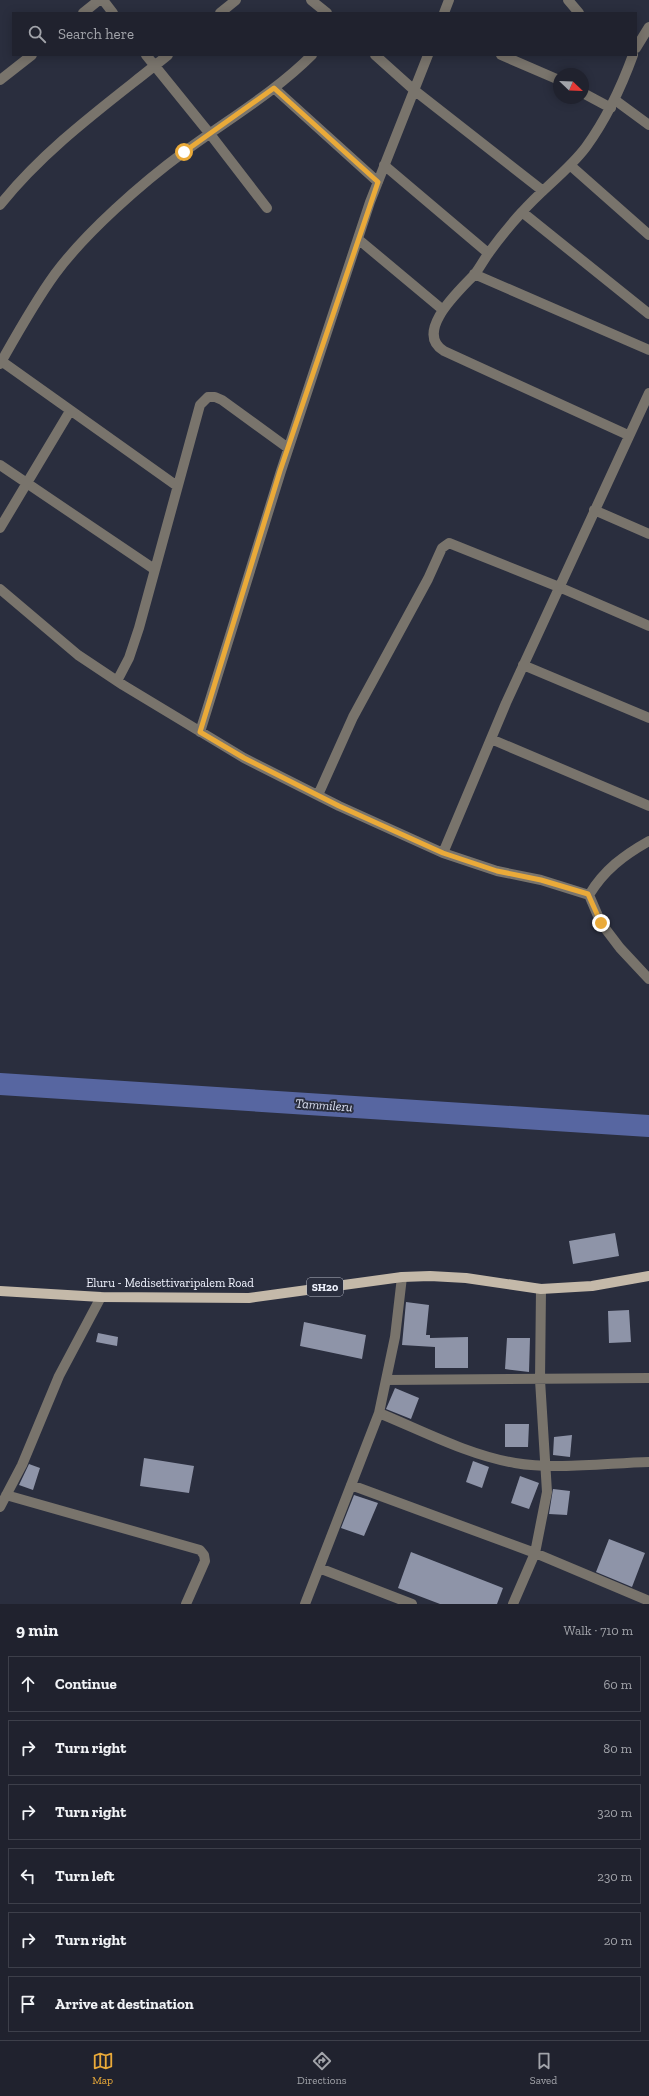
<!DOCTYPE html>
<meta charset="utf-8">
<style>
:root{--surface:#20222e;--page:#282a36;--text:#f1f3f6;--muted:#a2a4aa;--line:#3d3f4a;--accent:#eaaa39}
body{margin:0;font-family:"Zilla Slab",serif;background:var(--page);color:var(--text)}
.compass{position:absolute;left:553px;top:68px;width:36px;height:36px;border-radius:50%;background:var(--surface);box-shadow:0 2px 10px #0003;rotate:113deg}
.stop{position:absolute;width:12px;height:12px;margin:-9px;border:3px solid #eaaa39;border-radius:50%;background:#fff}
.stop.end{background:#eaaa39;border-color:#fff;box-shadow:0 1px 4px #0008}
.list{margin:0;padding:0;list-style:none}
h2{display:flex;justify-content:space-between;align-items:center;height:52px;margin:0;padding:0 16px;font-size:17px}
h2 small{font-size:13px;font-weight:400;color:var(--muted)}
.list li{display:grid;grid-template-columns:26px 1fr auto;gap:12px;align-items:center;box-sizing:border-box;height:56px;margin:0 8px 8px;padding:0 8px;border:1px solid var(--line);border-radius:0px}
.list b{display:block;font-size:15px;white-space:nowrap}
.list em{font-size:13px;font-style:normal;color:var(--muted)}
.icon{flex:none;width:22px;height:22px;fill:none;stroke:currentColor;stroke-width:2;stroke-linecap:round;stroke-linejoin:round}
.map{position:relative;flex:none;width:649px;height:1604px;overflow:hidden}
.search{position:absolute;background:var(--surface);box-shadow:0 2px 10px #0003;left:12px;right:12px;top:12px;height:44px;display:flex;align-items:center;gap:10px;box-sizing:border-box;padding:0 14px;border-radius:0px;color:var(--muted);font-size:15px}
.sheet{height:436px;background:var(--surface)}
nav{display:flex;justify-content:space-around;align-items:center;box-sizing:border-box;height:56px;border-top:1px solid var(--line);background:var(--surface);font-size:11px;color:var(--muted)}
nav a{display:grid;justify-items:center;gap:2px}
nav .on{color:var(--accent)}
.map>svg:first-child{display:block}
</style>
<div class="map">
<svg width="649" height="1604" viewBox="0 0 649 1604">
<rect width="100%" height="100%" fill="#2a2e3e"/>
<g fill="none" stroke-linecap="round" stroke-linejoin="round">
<path stroke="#5766a1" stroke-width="22" d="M0,1084L649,1126"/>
</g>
<path fill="#8e94a8" d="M615,1233L619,1256L573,1264L569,1241Z
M406,1302L429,1305L426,1335H430V1338L468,1337V1368H435V1347L402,1345Z
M629,1310L631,1342L609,1343L608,1311Z
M304,1322L366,1335L362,1359L300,1346Z
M98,1333L118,1337L117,1346L96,1342Z
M507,1338H530L529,1372L505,1369Z
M395,1388L419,1398L411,1419L386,1409Z
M505,1424H529L528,1447H505Z
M572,1435L570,1457L553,1455L554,1437Z
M144,1458L194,1466L189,1493L140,1486Z
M473,1461L489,1467L482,1488L466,1482Z
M29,1464L40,1468L33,1490L19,1485Z
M520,1476L539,1483L529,1509L511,1503Z
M553,1489L570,1491L567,1515L549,1514Z
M354,1495L378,1503L364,1536L341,1528Z
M609,1539L645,1553L632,1587L596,1572Z
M411,1552L503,1588L497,1604H440L398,1588Z"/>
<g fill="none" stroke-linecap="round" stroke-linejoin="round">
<path stroke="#79746c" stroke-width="10" d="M103,0L113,13
M311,0L327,13
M568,0L579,13
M83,13L99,0
M220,13L236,0
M444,13L449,0
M636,48L649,27
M146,55L210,134L267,208
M375,55L414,90L543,191
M501,55L559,80
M0,80L32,55
M274,88L378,182
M583,93L611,108
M615,100L649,125
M384,165L488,253
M571,166L649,235
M0,205C47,146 110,102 168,55
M522,212L649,314
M358,239L443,310
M474,274L649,350
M0,360L177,486
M0,364C17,334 34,303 55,274C86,232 142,183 184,152C227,120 274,93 312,55
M628,435L444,351C413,332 460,290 474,275C479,269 483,261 488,254C498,240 510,225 522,212C542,189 568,171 586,147C607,118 621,88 633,55
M0,465L154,569
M594,510L649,534
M0,528L70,411
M0,589L78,655L123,685L244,758L339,806L443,853L497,871L541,880L589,895L601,923L620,948L649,979
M523,665L649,718
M117,681L129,658L139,628L200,405L208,397H215L222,400L288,448
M200,732L281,471L370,202L428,55
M491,739L649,806
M318,795L353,717L428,579L442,548L449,543L559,587L649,626
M443,853L506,703L649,393
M589,895C604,870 624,855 649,841
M386,1380L649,1378
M379,1413C423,1431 468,1455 515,1463C556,1470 608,1463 649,1462
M351,1485L535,1553L649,1601
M6,1495L200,1550L204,1555L205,1561L186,1604
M0,1507L22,1465L59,1376L101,1297
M319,1568L412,1604
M305,1604L379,1413L395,1337L402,1277
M513,1604L535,1553L547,1492L540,1380L541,1289"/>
<path stroke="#c4b9a9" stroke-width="10" d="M0,1291L101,1297L249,1298L402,1277L430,1276L466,1278L541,1289L592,1286L649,1276"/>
</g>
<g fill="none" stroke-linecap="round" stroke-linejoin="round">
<path stroke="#eaaa39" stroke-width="5" d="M184,152L274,88L378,182L280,471L200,732L244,758L339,806L443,853L497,871L541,880L588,894L601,923"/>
</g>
<g text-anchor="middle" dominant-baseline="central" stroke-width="4" stroke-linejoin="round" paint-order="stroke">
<rect fill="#2a2e3e" stroke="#b5b9c5" stroke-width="1" x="307" y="1278" width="36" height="18" rx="3"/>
<g font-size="11" font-weight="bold" fill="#f1f4ff">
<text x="325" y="1287">SH20</text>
</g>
<g font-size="12" fill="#f1f4ff" stroke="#2a2e3e">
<text x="170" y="1283">Eluru - Medisettivaripalem Road</text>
</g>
<g font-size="13" font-style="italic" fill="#dce1f3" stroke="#2a2e3e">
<text transform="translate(324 1105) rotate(4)">Tammileru</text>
</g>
</g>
</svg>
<svg class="compass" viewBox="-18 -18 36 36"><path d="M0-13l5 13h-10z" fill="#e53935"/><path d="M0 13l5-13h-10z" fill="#a2a4aa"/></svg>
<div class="stop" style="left:184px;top:152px"></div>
<div class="stop end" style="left:601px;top:923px"></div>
<div class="search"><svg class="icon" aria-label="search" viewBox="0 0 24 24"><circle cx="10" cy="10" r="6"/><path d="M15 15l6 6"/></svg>Search here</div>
</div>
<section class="sheet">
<h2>9 min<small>Walk · 710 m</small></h2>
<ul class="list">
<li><svg class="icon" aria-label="ahead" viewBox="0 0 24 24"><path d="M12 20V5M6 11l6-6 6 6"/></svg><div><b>Continue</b></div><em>60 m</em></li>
<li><svg class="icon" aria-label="right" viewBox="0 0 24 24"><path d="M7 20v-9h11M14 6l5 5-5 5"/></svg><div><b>Turn right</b></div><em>80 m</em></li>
<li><svg class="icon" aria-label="right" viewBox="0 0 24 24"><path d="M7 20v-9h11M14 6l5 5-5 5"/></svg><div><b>Turn right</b></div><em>320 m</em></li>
<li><svg class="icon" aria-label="left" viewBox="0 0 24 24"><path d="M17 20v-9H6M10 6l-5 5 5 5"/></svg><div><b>Turn left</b></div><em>230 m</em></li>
<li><svg class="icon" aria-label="right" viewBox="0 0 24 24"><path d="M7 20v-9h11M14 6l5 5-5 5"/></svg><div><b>Turn right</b></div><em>20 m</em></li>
<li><svg class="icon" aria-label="arrive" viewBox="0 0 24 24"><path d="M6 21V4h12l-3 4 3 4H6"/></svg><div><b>Arrive at destination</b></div></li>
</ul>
</section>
<nav>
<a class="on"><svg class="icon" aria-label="map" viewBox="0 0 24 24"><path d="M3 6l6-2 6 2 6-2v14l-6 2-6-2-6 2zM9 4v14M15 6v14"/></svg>Map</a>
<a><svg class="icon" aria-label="directions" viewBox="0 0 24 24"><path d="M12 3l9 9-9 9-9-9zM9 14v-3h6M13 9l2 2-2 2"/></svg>Directions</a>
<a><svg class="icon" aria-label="saved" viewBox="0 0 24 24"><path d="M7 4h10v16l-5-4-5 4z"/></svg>Saved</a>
</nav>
